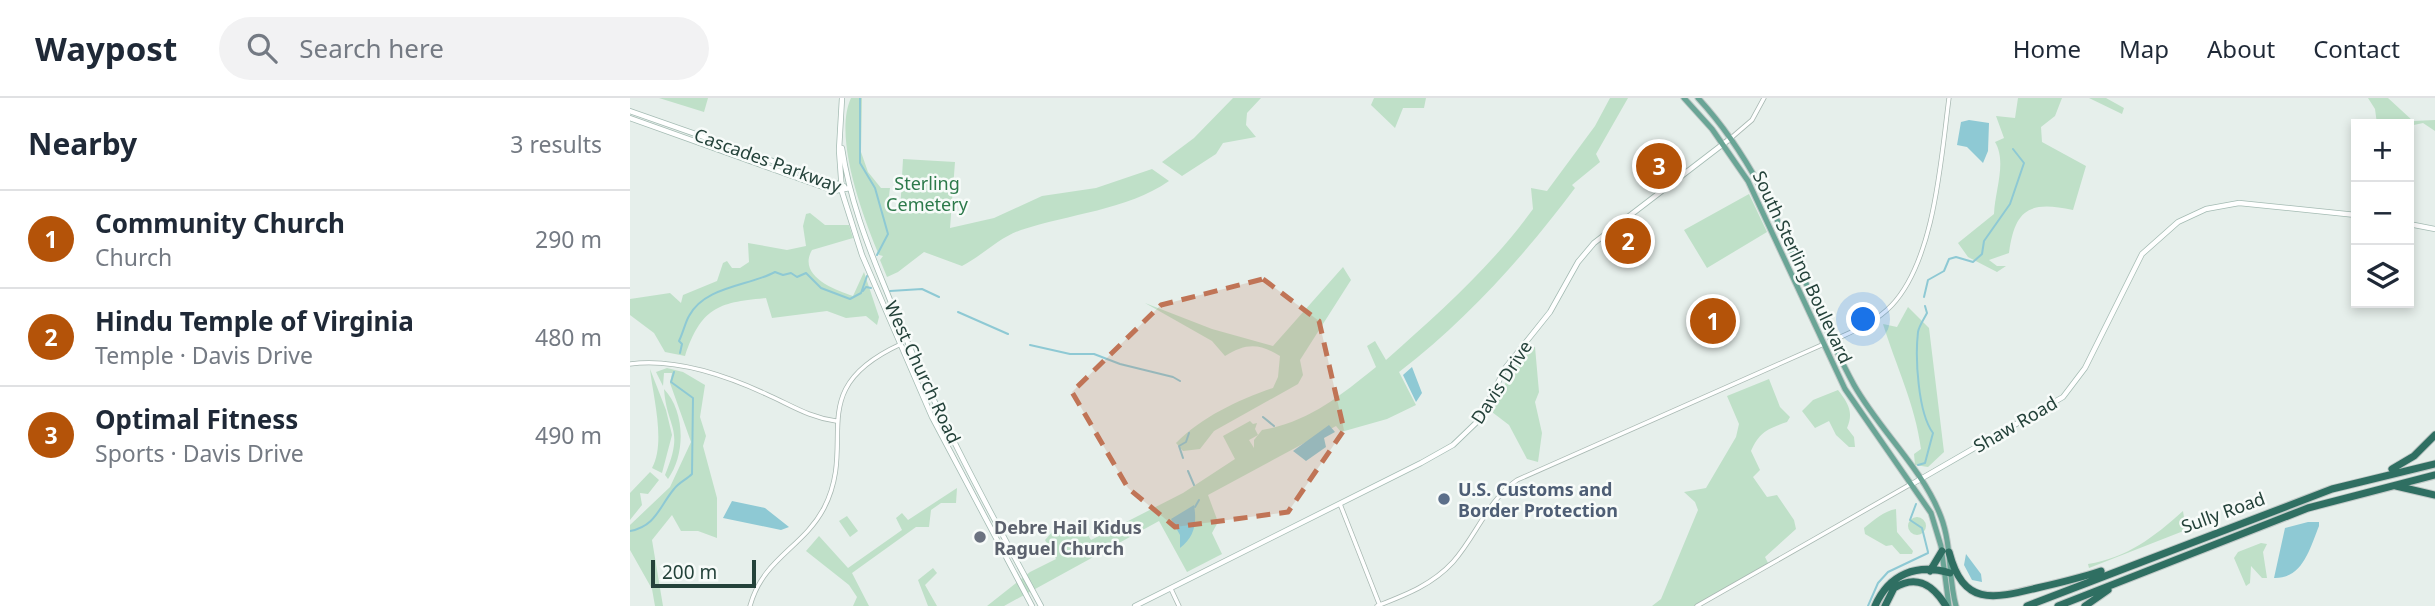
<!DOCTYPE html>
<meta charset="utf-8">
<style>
:root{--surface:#fff;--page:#f2f2f3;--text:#1f2937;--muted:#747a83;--line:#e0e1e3;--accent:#b45309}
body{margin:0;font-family:"Noto Sans",sans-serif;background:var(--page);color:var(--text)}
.controls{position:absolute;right:21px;top:21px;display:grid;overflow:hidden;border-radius:0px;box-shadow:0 4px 10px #0003}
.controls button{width:63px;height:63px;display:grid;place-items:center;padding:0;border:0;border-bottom:2px solid var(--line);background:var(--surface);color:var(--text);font:35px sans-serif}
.scale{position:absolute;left:21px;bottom:18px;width:105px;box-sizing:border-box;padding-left:7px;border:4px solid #24423a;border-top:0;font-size:19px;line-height:24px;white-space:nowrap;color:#24423a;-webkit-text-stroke:5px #f7fbf9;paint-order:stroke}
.you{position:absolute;left:1234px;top:222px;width:24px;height:24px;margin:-18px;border:5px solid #fff;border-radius:50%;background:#1a73e8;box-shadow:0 0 0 10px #1a73e833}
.badge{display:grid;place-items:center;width:46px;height:46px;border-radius:50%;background:var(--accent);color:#fff;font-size:23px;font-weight:700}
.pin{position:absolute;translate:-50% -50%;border:4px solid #fff;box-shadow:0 2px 7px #0006}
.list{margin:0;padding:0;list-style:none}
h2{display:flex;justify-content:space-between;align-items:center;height:91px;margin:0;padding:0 28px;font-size:30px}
h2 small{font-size:23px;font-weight:400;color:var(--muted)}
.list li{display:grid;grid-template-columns:46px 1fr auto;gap:21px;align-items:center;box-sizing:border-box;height:98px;padding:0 28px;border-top:2px solid var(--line)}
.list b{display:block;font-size:26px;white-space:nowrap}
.list p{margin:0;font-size:23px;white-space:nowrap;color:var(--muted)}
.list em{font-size:23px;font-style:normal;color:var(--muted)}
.icon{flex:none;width:38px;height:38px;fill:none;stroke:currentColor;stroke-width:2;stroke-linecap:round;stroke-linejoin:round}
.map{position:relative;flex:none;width:1805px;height:508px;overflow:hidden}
header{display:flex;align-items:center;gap:42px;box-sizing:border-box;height:98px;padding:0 35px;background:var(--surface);border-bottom:2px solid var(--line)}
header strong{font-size:33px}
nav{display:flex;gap:38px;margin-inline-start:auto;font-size:24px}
.search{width:490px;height:63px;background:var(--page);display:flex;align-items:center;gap:18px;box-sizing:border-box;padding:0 24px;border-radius:38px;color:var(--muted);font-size:26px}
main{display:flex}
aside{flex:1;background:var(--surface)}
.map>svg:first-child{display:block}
</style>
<header>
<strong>Waypost</strong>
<div class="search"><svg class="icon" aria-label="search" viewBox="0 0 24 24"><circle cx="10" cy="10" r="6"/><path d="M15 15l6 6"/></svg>Search here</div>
<nav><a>Home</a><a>Map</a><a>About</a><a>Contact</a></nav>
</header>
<main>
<aside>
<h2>Nearby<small>3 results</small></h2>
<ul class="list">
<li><span class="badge">1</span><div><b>Community Church</b><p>Church</p></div><em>290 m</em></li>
<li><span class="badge">2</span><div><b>Hindu Temple of Virginia</b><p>Temple · Davis Drive</p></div><em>480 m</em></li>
<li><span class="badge">3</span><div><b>Optimal Fitness</b><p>Sports · Davis Drive</p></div><em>490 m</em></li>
</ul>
</aside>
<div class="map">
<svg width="1805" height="508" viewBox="0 0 1805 508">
<rect width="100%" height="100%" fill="#e6efeb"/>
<path fill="#bfe0c8" d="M29,0H78L74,14Z
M221,0H232L231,54L238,74L251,90H260L258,105L261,113L270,115L273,61L325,64L320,130L364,120L412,98L466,90L522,71L539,83C497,112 439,116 391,132C370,139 353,157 332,168L294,154L268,174L257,179L250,162L253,158L249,157C233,119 203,39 221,0Z
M603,0H631L617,15L616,27L626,39L593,45L586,56L552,78L532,64L564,40Z
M744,0H796L794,10H773L765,30L741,7Z
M980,0H998L966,56L970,64L942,87L945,90C894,158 837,222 769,274L786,307L757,321L711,334L706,328L578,397L588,424L582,435L592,456L557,474L529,423L374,508H357L400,474L426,461L415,442L424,432L458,437L461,442L553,395L605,361L593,338L620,323L623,326L627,325L625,331L628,337L619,342L624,350V342L632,332C678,324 709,299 746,269L737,248L745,243L756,262C809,215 861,169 903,111L901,90L917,93L965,28Z
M1388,0H1432L1425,18L1411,29L1412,44L1456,68L1443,112C1400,103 1385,110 1379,155L1359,162L1367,168H1376L1367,174L1338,159L1328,145L1364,116C1365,92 1377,64 1365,44L1374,40L1366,18L1385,20Z
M1459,0H1476L1494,10L1492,16Z
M1738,0H1758L1783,23L1805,22V33L1793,25L1779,28L1747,26L1745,11Z
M1119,96L1137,134L1077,170L1054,132Z
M180,115L195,127H219L223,140L182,152C167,178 205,192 223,198L234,174L249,219L247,227L236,218L216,220L197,213L142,220L136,200C88,204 71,210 55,258L35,254L24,235L0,217V201L40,195L51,205L53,197L87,183L93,165L97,163L102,170H110L119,164L118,145L157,152L176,148L173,128L176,116Z
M713,169L721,182L670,262L673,277L668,286L584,333L570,351L553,353L546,345C572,319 608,302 643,290L648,279L650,258C629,245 616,245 595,258L582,243L515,205L582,231L643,248Z
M1278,209L1299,230L1314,354L1298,369L1285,367L1284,356L1291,351C1285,306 1266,268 1253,226L1267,229Z
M900,248L905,249L909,294L905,304L912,335L908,364L897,361L879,327L862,314L880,275Z
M37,270L53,274L75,287L70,319L76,338L73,348L87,400V440L68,433H51L42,417L22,442L33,508H25L22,491L0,452V427L40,389L61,344L40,285L42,275H34L33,288L26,274Z
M20,271L36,312L42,337L32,375L22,370C36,345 23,299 20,271Z
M1139,281L1150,309L1160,319L1157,324C1139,330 1129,334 1121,353L1130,372L1123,379L1137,399L1147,397L1164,422L1166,431L1135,459L1139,467L1067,508H1022L1031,501L1068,412L1065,404L1054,394L1076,390L1106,339L1109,326L1097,298Z
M34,291C55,313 56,356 38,381L35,377C55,329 37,332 34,291Z
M1208,292C1218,305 1224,314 1217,330L1224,339L1225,349H1219L1206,337L1199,323L1185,330L1172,313L1183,302Z
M20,374L29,382L18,396L10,395L12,407L0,422V395Z
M327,390L326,405H311L301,412L299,429H286L222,475L239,508H223L227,499L219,487L176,453L189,438L218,470L272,432L266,420L272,415L278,422Z
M1266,411L1267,434L1283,453L1282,456H1270L1262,447L1256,448L1235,436L1234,430C1244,422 1254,413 1266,411Z
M1553,413L1556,432L1459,470L1458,466C1497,460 1524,439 1553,413Z
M217,418L228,433L220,439L209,423Z
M1278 428a9 9 0 1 1 18 0a9 9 0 1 1-18 0Z
M1631,445L1637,446L1633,454L1637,480H1632L1621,468L1620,485L1616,488L1604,460L1608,454Z
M303,470L307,475L295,487L307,508H298L288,482Z"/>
<path fill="#8ec9d4" d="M1339,22L1359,25L1358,53L1353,65L1337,49L1327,47L1331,24Z
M782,269L792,295L786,304L773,277Z
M699,327L705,334L694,340L696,349L676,363L663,353Z
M102,403L135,410L159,429L151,432L93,420Z
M564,407C567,424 565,439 550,450V437L541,421Z
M1678,424H1689V428C1680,450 1673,481 1644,480L1655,430Z
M1336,456L1351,476L1352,484L1342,482L1334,467Z"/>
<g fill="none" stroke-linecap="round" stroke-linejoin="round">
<path stroke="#8ec9d4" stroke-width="2" d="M230,0V65L245,90L258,136L247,157
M233,193L236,189L241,190
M260,193L292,191L309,199
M1294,199L1298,182L1314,173L1319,161L1326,159L1343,164L1352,156L1354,143L1380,106L1394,65L1383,51
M328,214L378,236
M400,247L440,256H464L490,266L543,279L550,283
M50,255L52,246L49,243C53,235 55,225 59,218C75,188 119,188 145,174L153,177L161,175L167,179L176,175L191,190L220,201L231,195L237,178
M633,319L644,328
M553,360L549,348L556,344L559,335
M1288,367L1295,365L1303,335C1288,315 1285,260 1288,234C1289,228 1294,221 1297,215L1295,208
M558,373L564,387
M1286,406L1280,422L1292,430L1298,454
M565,409L569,402
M0,433C26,428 29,409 44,391C48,385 57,381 62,376L63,300L41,284L44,274
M1238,508L1248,485L1258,474L1298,455"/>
<g stroke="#a8b8b2" stroke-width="5">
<path id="tertiary" d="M1101,40L1122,22L1134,0
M1202,243C1223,233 1245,225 1262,207C1305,161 1311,60 1319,0
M0,266C45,260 95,277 136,296C161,307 178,319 206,323
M710,406L750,508
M541,491L549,508
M120,508C133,460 173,450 194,410C229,342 171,292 271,246
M747,508C775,497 802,487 823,464C847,437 857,403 887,382L1194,246
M1067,508L1281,386"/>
</g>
<g stroke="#a4bbb3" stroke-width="6">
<path id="secondary" d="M212,0L209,52L212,94L232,157L302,319L402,508
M0,13L214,88
M0,20L204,93L220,90
M212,50C219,99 237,146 256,192C299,302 355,405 411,508
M1779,126L1805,131
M1282,386L1433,299L1455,270L1512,156L1548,124L1576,111L1609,105L1726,117
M505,508L791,365L823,347L849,322L876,269L920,214L948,164L964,145L1101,40"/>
</g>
<g stroke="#c2cac8" stroke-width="7">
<path id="primary" d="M1054,0L1082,31L1118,83L1215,291L1301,415L1311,448L1319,508
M1068,0C1145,83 1171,190 1224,287C1250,333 1293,371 1311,419C1322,448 1318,479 1326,508"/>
</g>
<g stroke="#c2cac8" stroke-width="9">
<path id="motorway" d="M1762,371L1784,358L1805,337
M1766,388L1805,397
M1319,454C1333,508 1362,501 1407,490C1429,485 1450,480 1471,473
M1300,473L1312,453
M1245,508C1259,476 1287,465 1320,475
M1255,508L1264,490C1287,476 1303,487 1316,508
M1397,508L1702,391L1805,366
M1428,508L1678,410L1805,377
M1455,508L1478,492"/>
</g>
<use href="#tertiary" stroke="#fff" stroke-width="3.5"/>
<use href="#secondary" stroke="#fff" stroke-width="4.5"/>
<use href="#primary" stroke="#6aa596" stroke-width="5"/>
<use href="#motorway" stroke="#2f6f62" stroke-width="7"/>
</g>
<path fill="#c07456" fill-opacity="0.2" stroke="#c07456" stroke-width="5" stroke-dasharray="14 9" stroke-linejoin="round" d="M633,181L689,223L714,332L658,414L545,429L498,390L442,294L531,207Z"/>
<circle fill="#5c6f8a" stroke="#f7fbf9" stroke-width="2.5" cx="814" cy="401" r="7"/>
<circle fill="#6b7280" stroke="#f7fbf9" stroke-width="2.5" cx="350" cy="439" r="7"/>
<g text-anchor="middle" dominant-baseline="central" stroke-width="5" stroke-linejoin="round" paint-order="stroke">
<g font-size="18" fill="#24423a" stroke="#f7fbf9">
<text transform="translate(138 62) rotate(20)">Cascades Parkway</text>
<text transform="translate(1173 169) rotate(65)">South Sterling Boulevard</text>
<text transform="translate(293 274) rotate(65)">West Church Road</text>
<text transform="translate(871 284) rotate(-57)">Davis Drive</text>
<text transform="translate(1385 326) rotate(-30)">Shaw Road</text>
<text transform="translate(1593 414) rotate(-20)">Sully Road</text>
</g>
<g font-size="18" fill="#2d7a4b" stroke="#f7fbf9">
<text x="297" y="85">Sterling<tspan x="297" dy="21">Cemetery</tspan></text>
</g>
<g font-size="18" font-weight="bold" fill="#4e5e75" stroke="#f7fbf9" text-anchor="start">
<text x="828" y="391">U.S. Customs and<tspan x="828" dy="21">Border Protection</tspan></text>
</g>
<g font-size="18" font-weight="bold" fill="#5b616d" stroke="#f7fbf9" text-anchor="start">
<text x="364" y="429">Debre Hail Kidus<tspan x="364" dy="21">Raguel Church</tspan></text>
</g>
</g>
</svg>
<div class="controls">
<button>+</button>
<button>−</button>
<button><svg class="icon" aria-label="layers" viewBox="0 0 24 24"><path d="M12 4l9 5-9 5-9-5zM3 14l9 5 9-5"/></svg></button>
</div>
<div class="scale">200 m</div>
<div class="you"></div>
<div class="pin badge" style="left:1083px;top:223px">1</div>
<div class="pin badge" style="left:998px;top:143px">2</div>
<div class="pin badge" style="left:1029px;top:68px">3</div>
</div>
</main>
